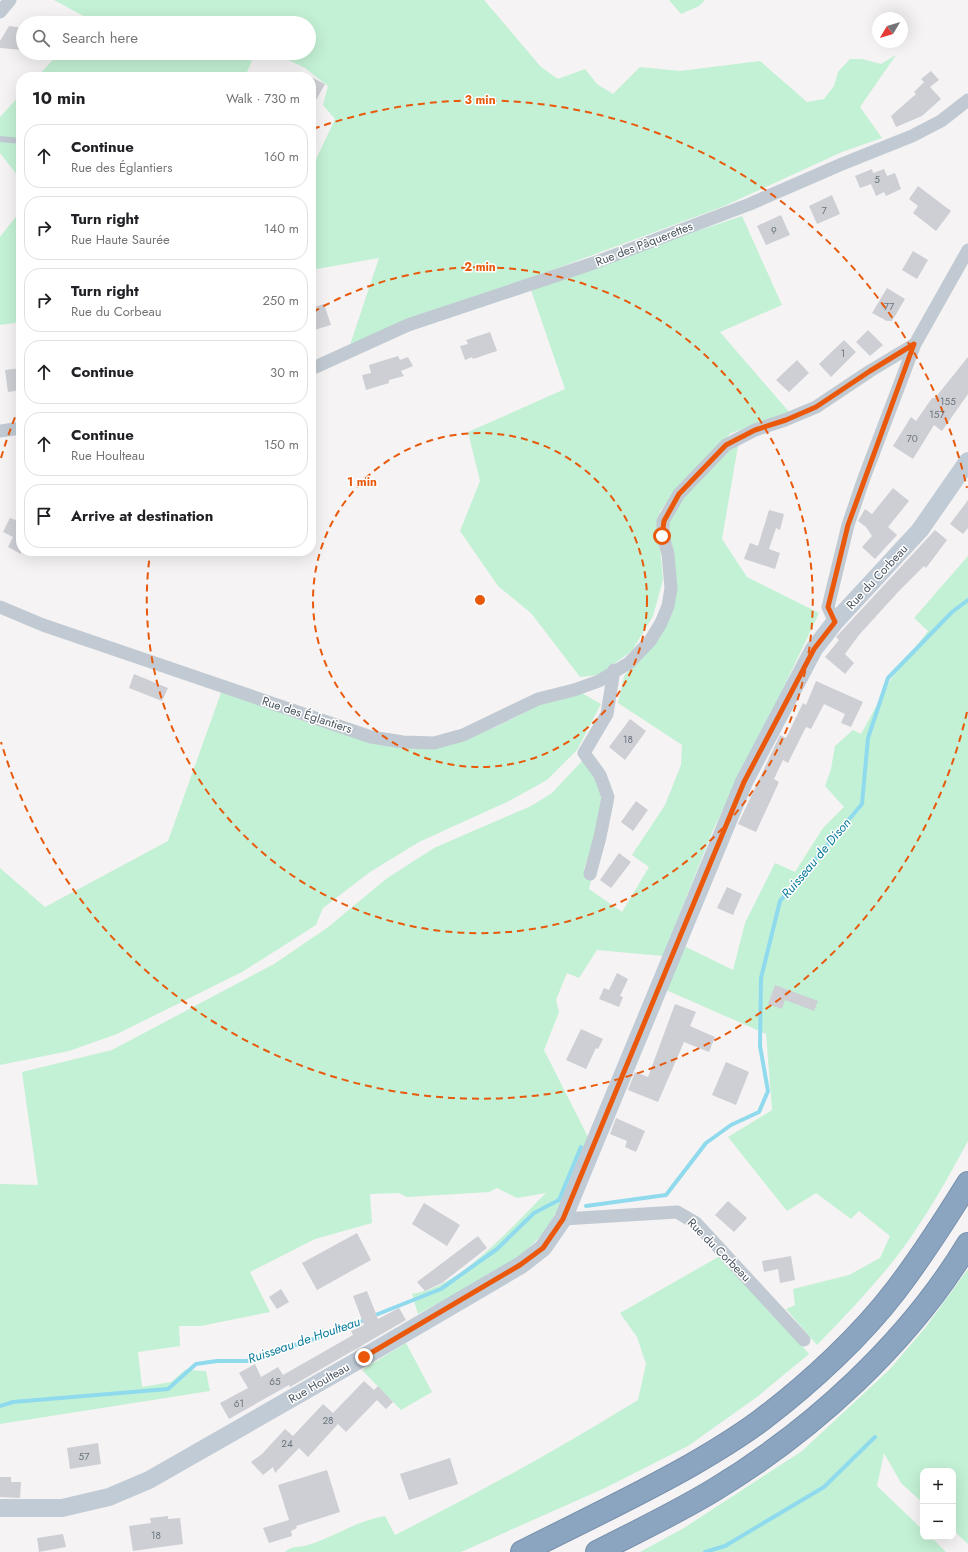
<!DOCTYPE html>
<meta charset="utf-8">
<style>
:root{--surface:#fff;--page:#f6f6f6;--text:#202124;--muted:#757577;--line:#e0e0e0}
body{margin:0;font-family:Jost,sans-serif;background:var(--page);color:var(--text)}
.controls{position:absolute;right:12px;bottom:12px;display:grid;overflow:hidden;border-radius:8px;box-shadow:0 4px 16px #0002}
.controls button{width:36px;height:36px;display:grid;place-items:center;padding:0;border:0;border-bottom:1px solid var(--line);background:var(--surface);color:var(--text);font:20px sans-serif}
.compass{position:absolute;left:872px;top:12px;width:36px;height:36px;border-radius:50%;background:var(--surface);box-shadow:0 4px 16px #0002;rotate:232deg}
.stop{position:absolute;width:12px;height:12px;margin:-9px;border:3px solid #ea580c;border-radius:50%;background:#fff}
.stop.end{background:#ea580c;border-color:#fff;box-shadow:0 1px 4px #0008}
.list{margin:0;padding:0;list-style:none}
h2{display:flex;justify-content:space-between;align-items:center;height:52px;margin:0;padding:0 16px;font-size:17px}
h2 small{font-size:13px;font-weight:400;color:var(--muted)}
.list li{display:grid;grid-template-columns:26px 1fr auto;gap:12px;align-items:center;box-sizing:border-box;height:64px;margin:0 8px 8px;padding:0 8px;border:1px solid var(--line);border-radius:16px}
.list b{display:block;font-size:15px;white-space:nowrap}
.list p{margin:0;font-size:13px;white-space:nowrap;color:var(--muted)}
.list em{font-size:13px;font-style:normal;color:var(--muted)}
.icon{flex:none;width:22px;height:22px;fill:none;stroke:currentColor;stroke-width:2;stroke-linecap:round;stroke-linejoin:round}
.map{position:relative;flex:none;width:968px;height:1552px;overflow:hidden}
.search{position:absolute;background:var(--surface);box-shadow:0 4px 16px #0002;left:16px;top:16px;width:300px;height:44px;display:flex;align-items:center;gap:10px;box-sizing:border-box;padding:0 14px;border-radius:22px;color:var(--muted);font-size:15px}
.panel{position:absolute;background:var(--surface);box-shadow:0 4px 16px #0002;left:16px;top:72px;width:300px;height:484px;border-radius:16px}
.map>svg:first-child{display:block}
</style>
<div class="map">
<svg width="968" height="1552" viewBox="0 0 968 1552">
<rect width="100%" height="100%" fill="#f5f3f3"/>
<path fill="#c3f1d5" d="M54,0H484L541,67L558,79L585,69L597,84L613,94L640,67L680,71L760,61L807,102L824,99L834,86L838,72L850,59H862L881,64L896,55L860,107L882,138L842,152L722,207L350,345L379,258L311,270V170L335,119L323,105L328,86L305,68L274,53H309V23H86L89,19Z
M669,0H705L699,6L681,14Z
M59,53H255L245,77H37Z
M21,94V180L0,153V117Z
M21,210V322L0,325V237Z
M742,216L782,305L720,332L790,413L731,433L688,476L660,511L659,538L663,580L653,616L632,651L598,675L580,677L531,613L498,586L460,531L480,481L468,432L565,389L530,287Z
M739,440L722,539L747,577L819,613L779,697L713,830L663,956L597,950L579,978L567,973L556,1000L559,1012L544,1050L590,1141C578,1166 567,1193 553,1218C528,1264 462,1290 418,1314L412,1294C460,1288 512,1226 546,1193L517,1198L497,1188L489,1192L407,1197L399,1193L370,1194L372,1223L315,1239L250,1272L270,1312L201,1326H179L180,1346L138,1352L142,1387L171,1382L185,1370L206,1371L210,1391L0,1424V1184L38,1185L22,1072L112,1050L274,964L327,928L386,879L434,848L531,806L552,793L582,761L601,786V818L584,869L593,873L589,889L622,912L649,867L632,855L665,805L681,765L682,745L618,703L624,676L645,651L664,624L666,527L678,500Z
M968,556V1141C949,1176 929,1212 906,1244C880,1280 848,1313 817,1345L786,1309L795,1305L793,1289L849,1275L880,1258L890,1236L859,1211L851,1219L816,1193L787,1211L728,1137L772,1110L766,1034L664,989L682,945L733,970L745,923L775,863L795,872L823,828L844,807L825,786L831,769L835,746L853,730L861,734L891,679L928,631L914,618Z
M222,690L297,719L376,744L436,749L496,727L551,699L580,692L601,704L577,750L547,780L509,801L419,842L370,872L323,908L316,925L242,972L117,1034L69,1051L0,1065V868L45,907L168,841Z
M720,1256L787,1328L809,1354L757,1397L688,1446L605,1488L461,1552H285C292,1545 299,1548 308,1545C336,1536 356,1521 385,1516L395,1535C478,1493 559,1449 638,1400L646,1364L637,1337L620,1313Z
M968,1269V1544L953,1530V1471H923V1503L901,1483L884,1453L877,1486L923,1530V1537H931L946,1552H640L684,1528L802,1451L889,1370L925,1328Z
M406,1343L432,1392L401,1410L362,1370Z"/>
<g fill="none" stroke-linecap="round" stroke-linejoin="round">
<path stroke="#90daee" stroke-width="4" d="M586,1206L666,1195L706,1143L731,1125L759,1112L768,1091L760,1046L761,978L780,901L862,804L868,738L888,678L952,612L968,600
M373,1316L441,1289L497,1249L534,1213L559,1200L581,1147
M0,1406L13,1402L168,1389L196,1364L217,1361H247L329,1334L367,1319
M705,1552L725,1546L824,1487L875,1437"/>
</g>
<path fill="#cdcfd5" d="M9,26L23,28V50L0,48V41Z
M931,71L939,80L930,87L941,99L922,116L896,127L891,116L916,94L914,92L924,82L921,79Z
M311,77L325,84L311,109Z
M872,169L873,173L884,169L887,176L895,173L901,189L886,196L884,192L876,196L871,184L860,188L855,176Z
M918,186L951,211L936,231L913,213L918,206L909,199Z
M832,195L840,214L817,224L809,206Z
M781,215L790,235L766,245L757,226Z
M913,251L928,260L917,279L902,270Z
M887,288L905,299L892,321H887L872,313Z
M324,304L331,325L311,331V308Z
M868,330L883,345L870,356L856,342Z
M490,332L497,351L473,359L472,357L465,360L460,346L468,344L466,340Z
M844,340L856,352L831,377L819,364Z
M398,356L400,360L408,357L413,366L401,371L404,376L389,380V383L366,390L362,375L371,373L369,365Z
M968,357V394L942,431L934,425L913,459L893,446L911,417L916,421L932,398H935Z
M797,360L809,373L789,392L776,380Z
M21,368V390L8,392L5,370Z
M893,488L909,501L888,527L897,535L875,559L862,547L872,536L866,527L858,521L865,509L872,514Z
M968,500V528L963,534L950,524Z
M769,510L784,514L780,530L776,528L769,549L780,553L775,569L744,559L750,543L758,546Z
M10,518L21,522V554L8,547L13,537L3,532Z
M935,530L947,540L926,568L924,566L899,591L859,635L845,654L854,663L845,674L825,657L839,640L836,637Z
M134,674L168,688L162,701L129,688Z
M816,681L863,702L851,727L841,723L845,714L824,704L811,729L806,727L788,763L783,760L774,779L779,782L756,832L738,824L780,735L786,738L803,703L806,705Z
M630,719L646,731L625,760L609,747Z
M636,801L648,810L633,831L621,822Z
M619,853L631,862L611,888L600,880Z
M727,887L742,894L733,915L717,908Z
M617,973L628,979L620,996L623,997L619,1007L599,999L604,988L609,990Z
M775,985L818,1001L814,1011L785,1000L782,1009L768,1004Z
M675,1004L696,1012L690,1026L715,1037L709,1052L684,1042L658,1102L628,1090L635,1072L648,1077Z
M581,1029L603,1039L598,1049L596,1048L586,1069L566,1060Z
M726,1062L749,1072L736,1105L712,1095Z
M616,1118L645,1131L636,1152L625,1147L627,1141L610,1134Z
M728,1201L747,1218L734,1232L715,1215Z
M424,1203L460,1225L447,1246L412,1224Z
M357,1233L371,1260L317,1290L302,1263Z
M478,1236L487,1248L442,1283L425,1291L417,1282Z
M791,1256L795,1280L780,1283L778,1269L764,1272L762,1261Z
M281,1289L289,1302L277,1309L269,1297Z
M367,1291L378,1319L399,1308L406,1320L290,1387L289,1385L229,1419L220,1403L248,1388L239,1373L255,1364L261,1377L278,1367L283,1375L353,1335L351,1331L364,1325L353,1296Z
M364,1381L374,1390L378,1386L393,1402L386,1409L377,1400L346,1432L338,1424L308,1457L299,1448L275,1473L273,1467L263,1475L251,1462L262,1454L285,1429L293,1436L323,1404L333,1413Z
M98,1443L101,1464L70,1469L67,1448Z
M450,1458L458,1484L409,1500L400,1474Z
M327,1470L340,1512L296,1526L297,1528L291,1531L292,1536L269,1543L263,1528L289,1520L278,1485Z
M0,1477H11V1482H21L20,1498L0,1497Z
M168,1516V1519L180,1518L183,1544L133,1551L129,1526L151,1523L150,1518Z
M63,1534L66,1547L39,1552L37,1538Z"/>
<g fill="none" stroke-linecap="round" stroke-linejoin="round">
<g stroke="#7690ad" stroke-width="24">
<path id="highway" d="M522,1552C579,1523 637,1496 693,1464C717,1450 742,1435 764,1418C810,1383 861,1336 896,1290C922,1256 945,1220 968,1183
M597,1552C636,1532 676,1513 714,1490C813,1430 908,1343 968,1244"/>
</g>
<path stroke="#c1cad2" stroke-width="6" d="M0,139L21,141"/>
<path stroke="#c1cad2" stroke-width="13" d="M0,12L10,0
M311,369L408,325L594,263L750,204L842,164L912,136L941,121L968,100
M0,431L21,428
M0,607L43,625L371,737L403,742L434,743L463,735L538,699L574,690L599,681L629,663L650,641L661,623L668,606L671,588L668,554L663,536V521L679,494L726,445L755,430L785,420L816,407L870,371L915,344
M835,622L828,607L848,525L864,478L915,344L968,250
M590,874L600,837L608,797L600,775L584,753L607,714L614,670
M563,1219L677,1212L696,1223L804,1340"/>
<path stroke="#c1cbd6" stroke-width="18" d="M0,1508H62L109,1497L149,1480L364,1357L521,1265L543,1248L563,1219L744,782L814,649L835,622L920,530L968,461"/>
<use href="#highway" stroke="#8ba5c1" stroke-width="22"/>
</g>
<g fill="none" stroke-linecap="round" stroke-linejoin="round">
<path stroke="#ea580c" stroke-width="5" d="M364,1357L520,1265L543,1248L563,1219L744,782L814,649L835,622L828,607L848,525L914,344L870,371L816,407L786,420L755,430L726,445L679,494L664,521L662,536"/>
</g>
<g fill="none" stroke="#e8590c" stroke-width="2" stroke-dasharray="7 5">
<circle cx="480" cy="600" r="167"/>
<path d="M313 312A333 333 0 1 1 150 554"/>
<path d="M967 712A500 500 0 0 1 1 742M1 458A500 500 0 0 1 20 405M313 129A500 500 0 0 1 967 488"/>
</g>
<g text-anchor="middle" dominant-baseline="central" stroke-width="3" stroke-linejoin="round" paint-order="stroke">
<g font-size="10" fill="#6b747e">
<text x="877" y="179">5</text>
<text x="824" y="210">7</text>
<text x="774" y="230">9</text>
<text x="889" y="306">77</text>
<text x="843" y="353">1</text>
<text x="948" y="401">155</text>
<text x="937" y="414">157</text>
<text x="912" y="438">70</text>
<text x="628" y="739">18</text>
<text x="275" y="1381">65</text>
<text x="239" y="1403">61</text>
<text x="328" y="1420">28</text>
<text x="287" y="1443">24</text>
<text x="84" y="1456">57</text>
<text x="156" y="1535">18</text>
</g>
<g font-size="12" fill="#4a5661" stroke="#fff">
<text transform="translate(644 244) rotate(-21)">Rue des Pâquerettes</text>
<text transform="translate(877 577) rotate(-47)">Rue du Corbeau</text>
<text transform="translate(307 715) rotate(18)">Rue des Églantiers</text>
<text transform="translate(719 1250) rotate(45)">Rue du Corbeau</text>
<text transform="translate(319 1383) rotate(-30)">Rue Houlteau</text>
</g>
<g font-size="13" font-style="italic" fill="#0c7c9b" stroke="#fff">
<text transform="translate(816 858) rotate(-50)">Ruisseau de Dison</text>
<text transform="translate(304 1340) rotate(-19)">Ruisseau de Houlteau</text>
</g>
</g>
<circle cx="480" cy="600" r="6" fill="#e8590c" stroke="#fff" stroke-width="2"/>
<g font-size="12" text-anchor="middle" font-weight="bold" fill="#e8590c" stroke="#fff" stroke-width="3" stroke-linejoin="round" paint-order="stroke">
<text x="480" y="104">3 min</text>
<text x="480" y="271">2 min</text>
<text x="362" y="486">1 min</text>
</g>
</svg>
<div class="controls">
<button>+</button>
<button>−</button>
</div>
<svg class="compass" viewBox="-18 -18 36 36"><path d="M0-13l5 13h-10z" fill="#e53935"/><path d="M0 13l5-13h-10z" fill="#757577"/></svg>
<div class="stop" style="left:662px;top:536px"></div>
<div class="stop end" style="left:364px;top:1357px"></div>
<div class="search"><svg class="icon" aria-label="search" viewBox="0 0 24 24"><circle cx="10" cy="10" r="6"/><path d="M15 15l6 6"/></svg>Search here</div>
<section class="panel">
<h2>10 min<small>Walk · 730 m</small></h2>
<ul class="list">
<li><svg class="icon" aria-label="ahead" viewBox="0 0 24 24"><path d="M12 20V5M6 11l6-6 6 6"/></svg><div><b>Continue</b><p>Rue des Églantiers</p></div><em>160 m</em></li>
<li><svg class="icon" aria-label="right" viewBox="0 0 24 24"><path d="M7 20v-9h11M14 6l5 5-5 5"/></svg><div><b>Turn right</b><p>Rue Haute Saurée</p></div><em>140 m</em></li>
<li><svg class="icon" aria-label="right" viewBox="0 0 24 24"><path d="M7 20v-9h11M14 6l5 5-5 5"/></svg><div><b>Turn right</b><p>Rue du Corbeau</p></div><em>250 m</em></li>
<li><svg class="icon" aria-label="ahead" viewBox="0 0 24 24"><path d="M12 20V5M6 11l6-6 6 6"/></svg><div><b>Continue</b></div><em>30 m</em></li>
<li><svg class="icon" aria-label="ahead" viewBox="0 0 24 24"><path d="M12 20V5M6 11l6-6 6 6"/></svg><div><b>Continue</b><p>Rue Houlteau</p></div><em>150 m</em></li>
<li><svg class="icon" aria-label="arrive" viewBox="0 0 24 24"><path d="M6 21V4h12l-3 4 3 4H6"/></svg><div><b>Arrive at destination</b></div></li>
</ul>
</section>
</div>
